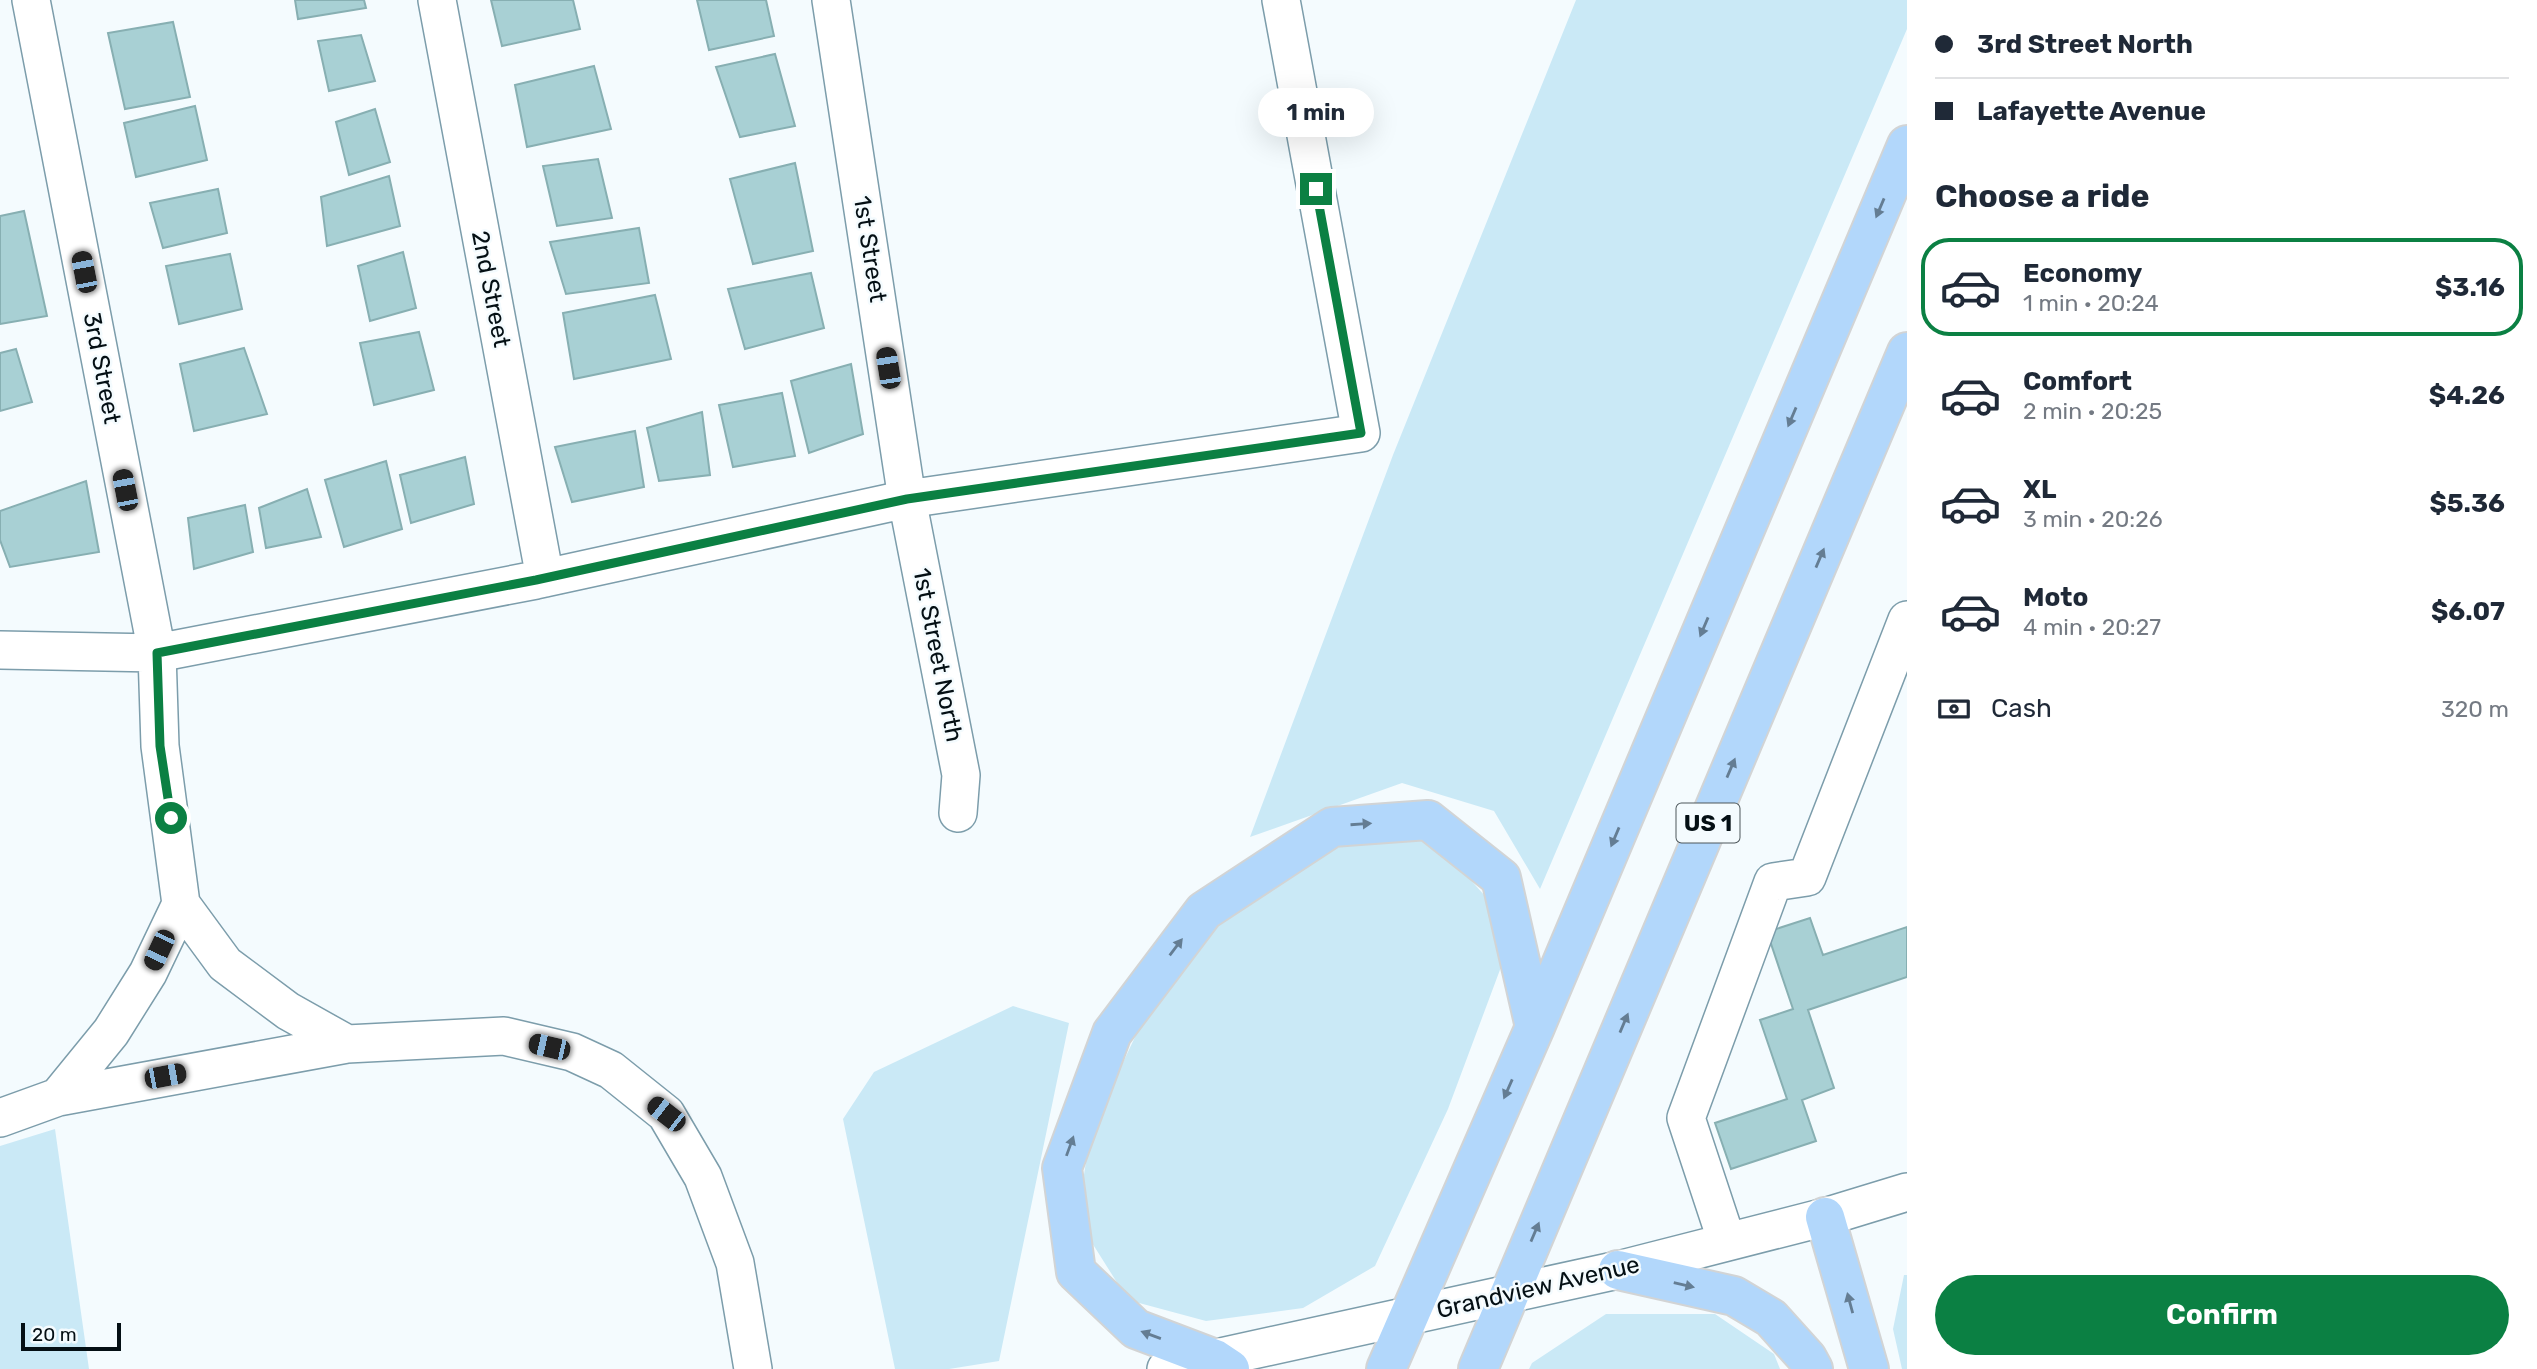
<!DOCTYPE html>
<html lang="en">
<head>
<meta charset="utf-8">
<style>
  body { margin:0; font-family:Rubik,sans-serif; background:#f2f2f3; color:#1f2937; height:100vh; display:flex; flex-direction:column; font-size:26px; white-space:nowrap }
  * { box-sizing:border-box; margin:0 }
  p { font-size:23px; color:#747a83 }
  .icon { flex:none; width:38px; height:38px; fill:none; stroke:currentColor; stroke-width:2; stroke-linecap:round; stroke-linejoin:round }
  .map { position:relative; flex:1; overflow:hidden }
  .side { display:flex; flex-direction:column; background:#fff; width:630px }
  .side>* { flex:none }
  .guide { display:grid; align-content:center; height:154px; padding:0 28px; background:#fff }
  .scale { position:absolute; left:21px; bottom:18px; width:100px; box-sizing:border-box; padding-left:7px; border:4px solid #040f14; border-top:0; font-size:19px; line-height:24px; white-space:nowrap; color:#040f14; -webkit-text-stroke:5px #f4fbfe; paint-order:stroke }
  .end { position:absolute; width:32px; height:32px; margin:-16px; border:9px solid #0b8043; background:#fff; box-shadow:0 0 0 4px #fff }
  .from { border-radius:50% }
  .bubble { position:absolute; height:49px; border-radius:24px; background:#fff; box-shadow:0 7px 28px #0002; font-size:23px; font-weight:700; line-height:49px; text-align:center }
  .car { position:absolute; width:21px; height:42px; margin:-21px -10px; border-radius:9px; box-shadow:0 0 5px 2px #0007; background:linear-gradient(#222 24%,#8ab4d8 0 40%,#222 0 76%,#8ab4d8 0 86%,#222 0) }
  .guide b { display:flex; align-items:center; gap:24px; height:66px; font-size:26px }
  .guide b+b { border-top:2px solid #e0e1e3 }
  .guide i { width:18px; height:18px; background:#1f2937 }
  ul { padding:0; list-style:none }
  li { display:flex; align-items:center; gap:21px; height:98px; margin:0 14px 10px; padding:0 14px; border:4px solid transparent; border-radius:28px }
  li div { flex:1 }
  li b { display:block; font-size:26px }
  li em { font-style:normal; font-weight:700 }
  li.selected { border-color:#0b8043 }
  li>.icon { width:63px; height:63px; stroke-width:1.5 }
  h2 { padding:0 28px; font-size:32px; line-height:84px }
  .pay { display:flex; align-items:center; gap:18px; height:77px; padding:0 28px; font-size:26px }
  .pay p { margin-inline-start:auto }
  .action { display:flex; gap:14px; margin-top:auto; padding:14px 28px }
  .action a { flex:1; height:80px; border-radius:42px; background:#0b8043; color:#fff; font-size:28px; font-weight:700; line-height:80px; text-align:center }
  main { display:flex; flex:1; min-height:0 }
  .map>svg:first-child { display:block }
  .green { fill:#cae9f6 }
  .building { fill:#a8d0d4; stroke:#87afb2; stroke-width:2 }
  .lines { fill:none; stroke-linecap:round; stroke-linejoin:round }
  .minor-casing { stroke:#7c9dab; stroke-width:40 }
  .highway-casing { stroke:#d2d4d5; stroke-width:42 }
  .minor { stroke:#fff; stroke-width:37 }
  .highway { stroke:#b2d7fb; stroke-width:38 }
  .oneway { fill:#647d93 }
  .route { stroke:#0b8043; stroke-width:9 }
  .labels { text-anchor:middle; dominant-baseline:central; stroke-width:5; stroke-linejoin:round; paint-order:stroke }
  .shield { fill:#f4fbfe; stroke:#4c565a; stroke-width:2 }
  .shield-label { font-size:23px; font-weight:bold; fill:#040f14 }
  .street-label { font-size:24px; fill:#040f14; stroke:#f4fbfe }
</style>
</head>
<body>
<main>
<div class="map">
<svg width="1907" height="1369" viewBox="0 0 1907 1369">
  <rect width="100%" height="100%" fill="#f4fbfe"/>
  <path class="green" d="M 1576,0 L 1907,0 L 1907,29 L 1540,889 L 1494,811 L 1402,783 L 1250,837 L 1393,455 Z
    M 1426,830 L 1485,896 L 1504,959 L 1448,1109 L 1375,1266 L 1303,1308 L 1206,1321 L 1128,1300 L 1077,1219 L 1091,1130 L 1153,999 L 1201,935 L 1295,870 L 1352,840 Z
    M 1013,1006 L 1069,1023 L 999,1361 L 949,1369 L 895,1369 L 843,1119 L 874,1072 Z
    M 55,1129 L 89,1369 L 0,1369 L 0,1146 Z
    M 1904,1275 L 1907,1275 L 1907,1369 L 1902,1369 L 1893,1329 Z
    M 1606,1314 L 1715,1314 L 1774,1354 L 1780,1369 L 1529,1369 L 1532,1363 Z"/>
  <path class="building" d="M 295,0 L 364,0 L 366,8 L 298,19 Z
    M 491,0 L 573,0 L 580,29 L 502,46 Z
    M 697,0 L 766,0 L 774,36 L 709,50 Z
    M 173,22 L 190,97 L 125,109 L 108,33 Z
    M 361,35 L 375,81 L 329,91 L 318,41 Z
    M 775,54 L 795,126 L 740,137 L 716,67 Z
    M 594,66 L 611,129 L 527,147 L 515,85 Z
    M 195,106 L 207,160 L 136,177 L 124,123 Z
    M 375,109 L 390,162 L 349,175 L 336,122 Z
    M 598,159 L 612,218 L 557,226 L 543,166 Z
    M 795,163 L 813,251 L 753,264 L 730,179 Z
    M 389,176 L 400,226 L 327,246 L 321,197 Z
    M 218,189 L 227,233 L 163,248 L 150,203 Z
    M 24,211 L 47,316 L 0,324 L 0,216 Z
    M 639,228 L 649,283 L 566,294 L 550,242 Z
    M 403,252 L 416,308 L 370,321 L 358,266 Z
    M 230,254 L 242,309 L 179,324 L 166,266 Z
    M 811,273 L 824,328 L 745,349 L 728,289 Z
    M 655,295 L 671,359 L 574,379 L 563,313 Z
    M 419,332 L 434,390 L 374,405 L 360,343 Z
    M 244,348 L 267,414 L 194,431 L 180,364 Z
    M 16,349 L 32,402 L 0,411 L 0,353 Z
    M 851,364 L 863,434 L 809,453 L 791,381 Z
    M 782,393 L 795,456 L 733,467 L 719,405 Z
    M 702,412 L 710,475 L 659,481 L 647,428 Z
    M 635,431 L 644,487 L 572,502 L 555,447 Z
    M 465,457 L 474,504 L 411,523 L 400,475 Z
    M 386,461 L 402,529 L 344,547 L 325,480 Z
    M 86,481 L 99,552 L 10,567 L 0,540 L 0,511 Z
    M 307,489 L 321,537 L 266,548 L 259,508 Z
    M 245,505 L 253,552 L 194,569 L 188,518 Z
    M 1810,918 L 1823,955 L 1907,927 L 1907,977 L 1808,1010 L 1834,1088 L 1802,1100 L 1816,1141 L 1731,1169 L 1715,1123 L 1787,1099 L 1760,1020 L 1793,1009 L 1767,932 Z"/>
  <g class="lines">
    <defs>
      <path id="minor" d="M 31,0 L 157,653 L 160,746 L 181,904 L 225,964 L 288,1011 L 347,1044
        M 437,0 L 545,578
        M 831,0 L 907,499 L 961,775 L 958,813
        M 0,650 L 157,653 L 536,580 L 907,499 L 1361,433 L 1281,0
        M 58,1097 L 111,1032 L 148,973 L 181,904
        M 0,1118 L 58,1097 L 347,1044 L 504,1036 L 572,1052 L 611,1070 L 666,1114 L 703,1177 L 735,1263 L 753,1369
        M 1727,1242 L 1686,1118 L 1773,882 L 1807,877 L 1907,620
        M 1166,1369 L 1618,1270 L 1825,1217 L 1907,1192"/>
      <path id="highway" d="M 1825,1217 L 1869,1369
        M 1618,1270 L 1734,1296 L 1771,1318 L 1807,1358 L 1813,1369
        M 1230,1369 L 1215,1359 L 1136,1329 L 1076,1272 L 1062,1168 L 1112,1033 L 1204,911 L 1332,827 L 1428,820 L 1501,878 L 1535,1027
        M 1386,1369 L 1535,1027 L 1907,145
        M 1478,1369 L 1907,352"/>
    </defs>
    <use href="#minor" class="minor-casing"/>
    <use href="#highway" class="highway-casing"/>
    <use href="#minor" class="minor"/>
    <use href="#highway" class="highway"/>
  </g>
  <defs><path id="oneway-solid" d="M-6-.8H1V-3.2L6.5 0L1 3.2V.8H-6Z" transform="scale(1.75)"/></defs>
  <g class="oneway">
    <use href="#oneway-solid" transform="translate(1880 208) rotate(113)"/>
    <use href="#oneway-solid" transform="translate(1792 417) rotate(113)"/>
    <use href="#oneway-solid" transform="translate(1820 558) rotate(-67)"/>
    <use href="#oneway-solid" transform="translate(1704 627) rotate(113)"/>
    <use href="#oneway-solid" transform="translate(1731 768) rotate(-67)"/>
    <use href="#oneway-solid" transform="translate(1361 824) rotate(-4)"/>
    <use href="#oneway-solid" transform="translate(1615 837) rotate(113)"/>
    <use href="#oneway-solid" transform="translate(1176 947) rotate(-53)"/>
    <use href="#oneway-solid" transform="translate(1624 1023) rotate(-67)"/>
    <use href="#oneway-solid" transform="translate(1508 1089) rotate(114)"/>
    <use href="#oneway-solid" transform="translate(1070 1146) rotate(-70)"/>
    <use href="#oneway-solid" transform="translate(1535 1232) rotate(-67)"/>
    <use href="#oneway-solid" transform="translate(1684 1285) rotate(13)"/>
    <use href="#oneway-solid" transform="translate(1850 1303) rotate(-105)"/>
    <use href="#oneway-solid" transform="translate(1151 1335) rotate(-160)"/>
  </g>
  <g class="lines">
    <path class="route" d="M 171,818 L 160,746 L 157,653 L 536,580 L 907,499 L 1361,433 L 1316,189"/>
  </g>
  <g class="labels">
    <rect class="shield" x="1676.5" y="803.5" width="63" height="39" rx="5"/>
    <g class="shield-label">
      <text x="1708" y="823">US 1</text>
    </g>
    <g class="street-label">
      <text transform="translate(870 249) rotate(81)">1st Street</text>
      <text transform="translate(491 289) rotate(79)">2nd Street</text>
      <text transform="translate(102 368) rotate(79)">3rd Street</text>
      <text transform="translate(938 655) rotate(79)">1st Street North</text>
      <text transform="translate(1538 1287) rotate(-13)">Grandview Avenue</text>
    </g>
  </g>
</svg>
<div class="scale">20 m</div>
<i class="end from" style="left:171px;top:818px"></i>
<i class="end" style="left:1316px;top:189px"></i>
<div class="bubble" style="left:1258px;top:88px;width:116px">1 min</div>
<i class="car" style="left:84px;top:272px;rotate:349deg"></i>
<i class="car" style="left:888px;top:368px;rotate:351deg"></i>
<i class="car" style="left:125px;top:490px;rotate:349deg"></i>
<i class="car" style="left:159px;top:950px;rotate:205deg"></i>
<i class="car" style="left:549px;top:1047px;rotate:283deg"></i>
<i class="car" style="left:165px;top:1076px;rotate:79deg"></i>
<i class="car" style="left:666px;top:1114px;rotate:308deg"></i>
</div>
<section class="side">
<div class="guide">
<b><i class="from"></i>3rd Street North</b>
<b><i></i>Lafayette Avenue</b>
</div>
<h2>Choose a ride</h2>
<ul>
<li class="selected"><svg class="icon" aria-label="car" viewBox="0 0 24 24"><path d="M5 17H2v-5l4-1 3-4h7l3 4 3 1v5h-3M9 17h6M6 11h13"/><circle cx="7" cy="17" r="2"/><circle cx="17" cy="17" r="2"/></svg><div><b>Economy</b><p>1 min · 20:24</p></div><em>$3.16</em></li>
<li><svg class="icon" aria-label="car" viewBox="0 0 24 24"><path d="M5 17H2v-5l4-1 3-4h7l3 4 3 1v5h-3M9 17h6M6 11h13"/><circle cx="7" cy="17" r="2"/><circle cx="17" cy="17" r="2"/></svg><div><b>Comfort</b><p>2 min · 20:25</p></div><em>$4.26</em></li>
<li><svg class="icon" aria-label="car" viewBox="0 0 24 24"><path d="M5 17H2v-5l4-1 3-4h7l3 4 3 1v5h-3M9 17h6M6 11h13"/><circle cx="7" cy="17" r="2"/><circle cx="17" cy="17" r="2"/></svg><div><b>XL</b><p>3 min · 20:26</p></div><em>$5.36</em></li>
<li><svg class="icon" aria-label="car" viewBox="0 0 24 24"><path d="M5 17H2v-5l4-1 3-4h7l3 4 3 1v5h-3M9 17h6M6 11h13"/><circle cx="7" cy="17" r="2"/><circle cx="17" cy="17" r="2"/></svg><div><b>Moto</b><p>4 min · 20:27</p></div><em>$6.07</em></li>
</ul>
<div class="pay"><svg class="icon" aria-label="cash" viewBox="0 0 24 24"><path d="M3 7h18v10H3z"/><circle cx="12" cy="12" r="2"/></svg>Cash<p>320 m</p></div>
<div class="action"><a>Confirm</a></div>
</section>
</main>
</body>
</html>
